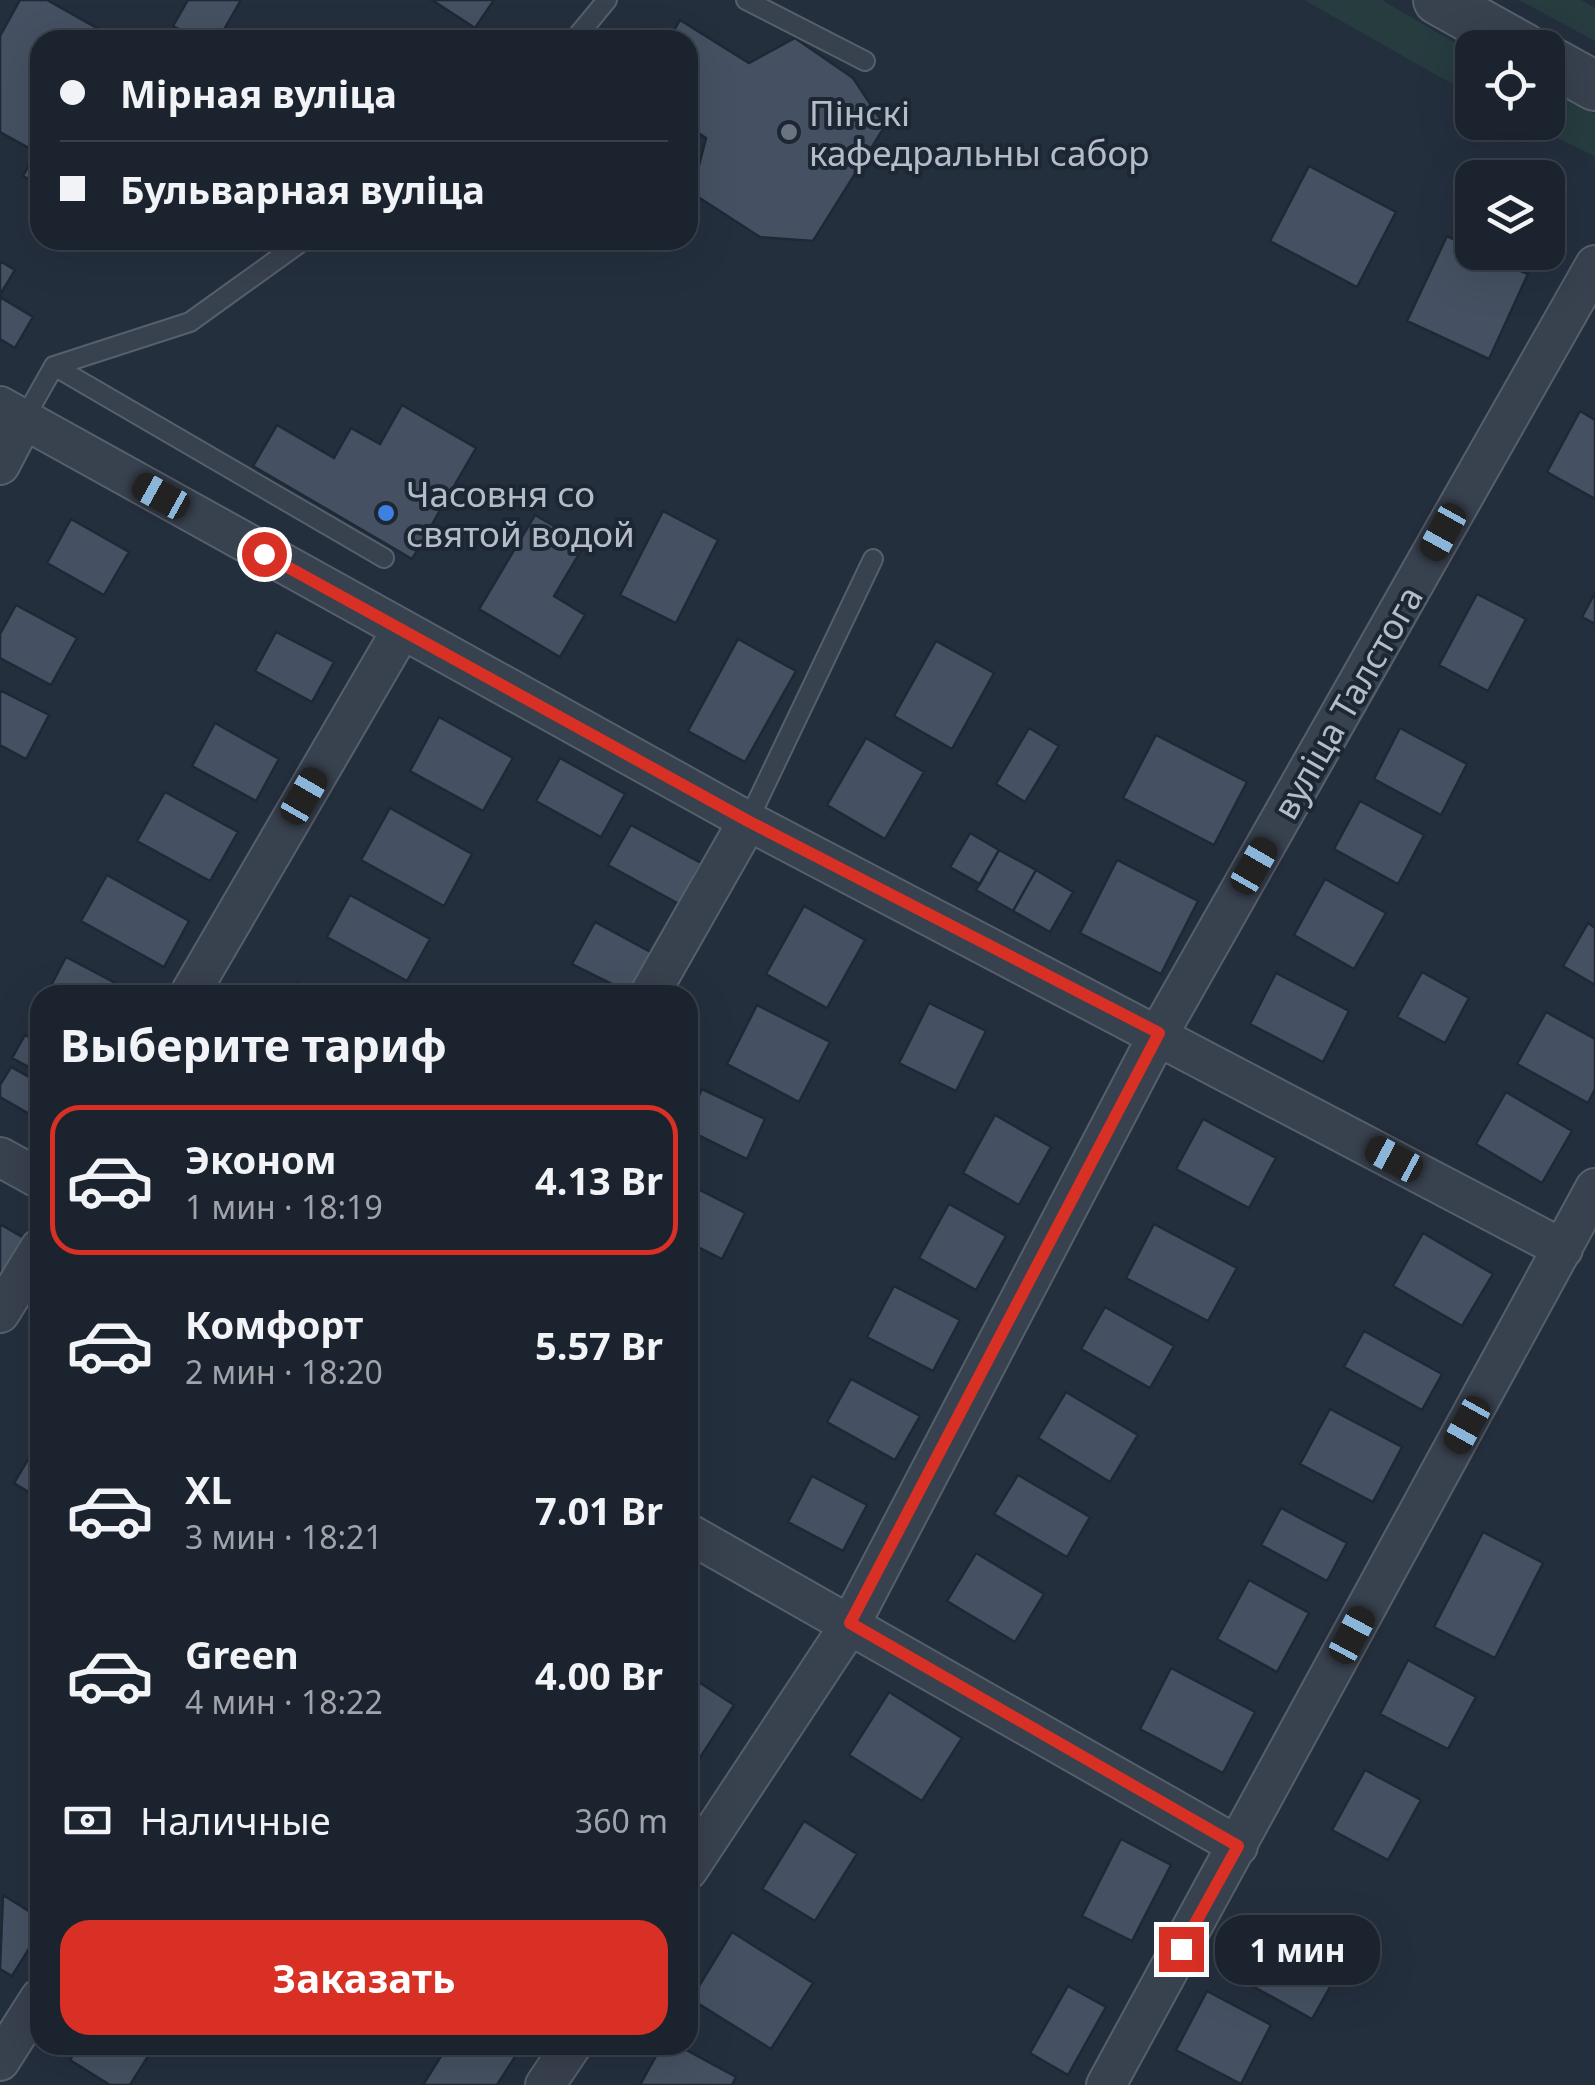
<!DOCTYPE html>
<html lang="ru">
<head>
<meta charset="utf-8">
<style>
  body { margin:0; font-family:"Noto Sans",sans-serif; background:#282f3a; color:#f1f3f6; height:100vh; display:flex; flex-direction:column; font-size:38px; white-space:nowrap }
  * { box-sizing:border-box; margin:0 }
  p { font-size:32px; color:#a0a4aa }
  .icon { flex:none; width:55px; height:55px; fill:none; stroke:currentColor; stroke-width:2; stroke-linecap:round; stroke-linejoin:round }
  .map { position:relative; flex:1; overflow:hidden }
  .drawer { position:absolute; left:30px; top:985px; width:668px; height:1070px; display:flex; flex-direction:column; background:#1b232e; border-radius:30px; box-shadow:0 10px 40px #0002,0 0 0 2px #39404a }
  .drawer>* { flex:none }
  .guide { position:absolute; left:30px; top:30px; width:668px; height:220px; border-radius:30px; box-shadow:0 10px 40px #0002,0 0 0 2px #39404a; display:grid; align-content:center; height:220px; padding:0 30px; background:#1b232e }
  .tools { position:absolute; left:1455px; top:30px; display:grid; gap:20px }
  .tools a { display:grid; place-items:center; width:110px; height:110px; border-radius:20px; background:#1b232e; box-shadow:0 10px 40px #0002,0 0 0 2px #39404a; font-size:50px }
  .end { position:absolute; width:45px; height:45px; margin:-22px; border:12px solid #d93025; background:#fff; box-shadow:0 0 0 5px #fff }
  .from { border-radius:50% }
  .bubble { position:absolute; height:70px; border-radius:30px; background:#1b232e; box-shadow:0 10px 40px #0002,0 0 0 2px #39404a; font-size:32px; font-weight:700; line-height:70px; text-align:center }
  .car { position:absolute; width:30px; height:60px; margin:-30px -15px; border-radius:12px; box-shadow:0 0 8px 2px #0007; background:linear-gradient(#222 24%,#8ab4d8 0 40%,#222 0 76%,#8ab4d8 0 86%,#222 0) }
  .guide b { display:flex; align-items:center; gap:35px; height:95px; font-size:38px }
  .guide b+b { border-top:2px solid #39404a }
  .guide i { width:25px; height:25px; background:#f1f3f6 }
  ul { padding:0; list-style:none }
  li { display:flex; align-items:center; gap:30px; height:150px; margin:0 20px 15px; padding:0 10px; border:5px solid transparent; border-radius:30px }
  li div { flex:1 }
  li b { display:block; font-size:38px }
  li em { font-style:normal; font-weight:700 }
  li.current { border-color:#d93025 }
  li>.icon { width:90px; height:90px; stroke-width:1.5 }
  h2 { padding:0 30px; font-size:45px; line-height:120px }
  .pay { display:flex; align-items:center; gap:25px; height:110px; padding:0 30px; font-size:38px }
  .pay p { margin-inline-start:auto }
  .primary-button { display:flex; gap:20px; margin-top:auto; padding:20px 30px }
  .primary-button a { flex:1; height:115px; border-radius:30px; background:#d93025; color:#fff; font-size:40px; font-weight:700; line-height:115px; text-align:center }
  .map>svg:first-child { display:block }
  .green { fill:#263c3f }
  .building { fill:#455162; stroke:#1f2835; stroke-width:2.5 }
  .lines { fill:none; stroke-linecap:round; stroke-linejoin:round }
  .service-casing { stroke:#565f6c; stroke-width:22 }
  .minor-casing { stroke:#565f6c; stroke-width:42 }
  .tertiary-casing { stroke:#565f6c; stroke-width:52 }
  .service { stroke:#38414e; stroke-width:18 }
  .minor { stroke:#38414e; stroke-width:38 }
  .tertiary { stroke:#38414e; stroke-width:48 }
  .route { stroke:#d93025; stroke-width:12 }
  .worship-dot { fill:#6b7280; stroke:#1d2633; stroke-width:4 }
  .shop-dot { fill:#3f7fe0; stroke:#1d2633; stroke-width:4 }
  .labels { text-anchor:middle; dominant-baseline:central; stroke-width:8; stroke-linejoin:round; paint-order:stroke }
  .poi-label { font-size:35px; fill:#b4bcc9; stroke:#1d2633; text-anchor:start }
  .street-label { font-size:35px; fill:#b4bcc9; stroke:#1d2633 }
</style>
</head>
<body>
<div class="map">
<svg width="1595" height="2085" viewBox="0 0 1595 2085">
  <rect width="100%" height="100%" fill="#242f3e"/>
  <path class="green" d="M 1304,0 L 1382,0 L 1472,53 L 1472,95 Z
    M 1519,0 L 1581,0 L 1595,8 L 1595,41 Z
    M 1548,90 L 1595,114 L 1595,156 L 1525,123 L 1548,122 Z"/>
  <path class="building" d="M 20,0 L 47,0 L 118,40 L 40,40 L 40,185 L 23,176 L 36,152 L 0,132 L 0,36 Z
    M 188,0 L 241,0 L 218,40 L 200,40 L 173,26 Z
    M 432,0 L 494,0 L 475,28 Z
    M 680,20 L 749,63 L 795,38 L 853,78 L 885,126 L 813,241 L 760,237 L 692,193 L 706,138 L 688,126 L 688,40 L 668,40 Z
    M 1309,166 L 1396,212 L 1357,287 L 1270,241 Z
    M 1447,236 L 1472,248 L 1472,252 L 1528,274 L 1489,359 L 1407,321 Z
    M 0,261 L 15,270 L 0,295 Z
    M 0,297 L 33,317 L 15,348 L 0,339 Z
    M 402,405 L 476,448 L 412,559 L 253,466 L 277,425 L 334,458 L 351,428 L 380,444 Z
    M 1580,411 L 1595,420 L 1595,499 L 1547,472 Z
    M 663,511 L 718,540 L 676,623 L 620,595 Z
    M 535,515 L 585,544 L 554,596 L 585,615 L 560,657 L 479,609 Z
    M 71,519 L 129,552 L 104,595 L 47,563 Z
    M 1595,593 L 1595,624 L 1582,617 Z
    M 1477,594 L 1526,619 L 1488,691 L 1439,665 Z
    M 16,605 L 77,638 L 51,685 L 0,658 L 0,634 Z
    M 276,632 L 334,662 L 312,702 L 255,671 Z
    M 738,639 L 796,671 L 745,762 L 688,731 Z
    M 936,641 L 994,673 L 952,749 L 894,716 Z
    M 0,690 L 49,715 L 26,759 L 0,745 Z
    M 439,717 L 513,758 L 483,811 L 410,771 Z
    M 215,723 L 279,759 L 256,801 L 192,766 Z
    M 1029,728 L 1059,746 L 1025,802 L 996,784 Z
    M 1400,728 L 1467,764 L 1441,815 L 1374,779 Z
    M 1156,735 L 1247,782 L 1214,845 L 1123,798 Z
    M 866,738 L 924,772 L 885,839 L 827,805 Z
    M 560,758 L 625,794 L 601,837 L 536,801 Z
    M 165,792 L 238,832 L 210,881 L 137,841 Z
    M 1360,801 L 1424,835 L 1398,884 L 1334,849 Z
    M 390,808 L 472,854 L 444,906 L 361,860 Z
    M 631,825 L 701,863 L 679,904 L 608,865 Z
    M 970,833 L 999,850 L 980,884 L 950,867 Z
    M 999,850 L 1036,870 L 1013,911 L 976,890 Z
    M 1117,860 L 1198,901 L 1161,974 L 1080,933 Z
    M 1036,870 L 1073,892 L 1050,932 L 1013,911 Z
    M 107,875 L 189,921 L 164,967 L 81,921 Z
    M 1325,879 L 1386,913 L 1354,969 L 1294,935 Z
    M 350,895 L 430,939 L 407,981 L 327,937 Z
    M 804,906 L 865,940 L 827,1008 L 766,974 Z
    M 595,922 L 656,955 L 634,995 L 572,964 Z
    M 1588,923 L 1595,928 L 1595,985 L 1563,966 Z
    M 66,957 L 138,995 L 47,993 Z
    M 1422,972 L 1469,998 L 1445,1043 L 1397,1017 Z
    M 1276,973 L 1349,1011 L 1323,1062 L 1250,1024 Z
    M 297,983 L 320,995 L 290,995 Z
    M 929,1003 L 986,1031 L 956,1091 L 899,1063 Z
    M 757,1005 L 830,1042 L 799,1102 L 727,1064 Z
    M 1546,1012 L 1595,1039 L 1595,1089 L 1588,1103 L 1517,1064 Z
    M 25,1035 L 40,1043 L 40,1073 L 12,1058 Z
    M 11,1067 L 40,1083 L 40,1120 L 0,1097 L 0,1085 Z
    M 702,1089 L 765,1119 L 747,1159 L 688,1130 L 688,1119 Z
    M 1506,1092 L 1572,1131 L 1542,1183 L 1476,1144 Z
    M 995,1115 L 1051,1147 L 1019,1205 L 963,1173 Z
    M 1203,1119 L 1276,1158 L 1249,1208 L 1176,1169 Z
    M 688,1184 L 745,1213 L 722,1259 L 688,1242 Z
    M 949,1204 L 1006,1236 L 976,1290 L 919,1258 Z
    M 0,1224 L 24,1238 L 0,1278 Z
    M 1154,1224 L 1237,1268 L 1208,1321 L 1126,1278 Z
    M 1423,1233 L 1493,1274 L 1462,1326 L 1393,1286 Z
    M 894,1286 L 960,1320 L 933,1371 L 867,1337 Z
    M 1105,1307 L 1174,1346 L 1150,1388 L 1081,1349 Z
    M 1364,1331 L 1442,1374 L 1422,1410 L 1344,1367 Z
    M 851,1379 L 920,1416 L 895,1460 L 827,1422 Z
    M 1066,1392 L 1138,1435 L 1110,1482 L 1038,1438 Z
    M 1330,1409 L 1402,1447 L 1373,1502 L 1300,1464 Z
    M 40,1439 L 40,1499 L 14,1483 Z
    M 1018,1475 L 1090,1517 L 1067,1557 L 994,1514 Z
    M 812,1476 L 867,1505 L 843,1551 L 788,1522 Z
    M 1281,1508 L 1347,1543 L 1327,1581 L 1261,1545 Z
    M 1483,1532 L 1543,1563 L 1495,1658 L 1434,1627 Z
    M 976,1553 L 1044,1594 L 1015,1642 L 947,1601 Z
    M 1249,1580 L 1309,1613 L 1277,1672 L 1217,1639 Z
    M 1408,1660 L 1476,1697 L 1448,1749 L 1380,1714 Z
    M 1171,1668 L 1255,1712 L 1223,1773 L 1140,1729 Z
    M 688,1675 L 734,1705 L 696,1764 L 688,1758 Z
    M 889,1692 L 962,1738 L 922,1801 L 849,1755 Z
    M 1365,1770 L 1421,1800 L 1388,1860 L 1332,1830 Z
    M 804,1821 L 857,1854 L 815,1921 L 762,1889 Z
    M 1121,1839 L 1171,1865 L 1132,1941 L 1082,1916 Z
    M 3,1895 L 40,1918 L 40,1931 L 12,1976 L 0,1969 Z
    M 1283,1918 L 1348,1955 L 1312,2019 L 1247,1983 Z
    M 732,1932 L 813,1983 L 771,2049 L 691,1999 Z
    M 1068,1986 L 1106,2007 L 1068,2075 L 1030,2053 Z
    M 1207,1991 L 1271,2025 L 1241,2084 L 1176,2050 Z
    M 79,2045 L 143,2045 L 152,2050 L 130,2085 L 110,2085 L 70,2060 Z
    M 448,2045 L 514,2045 L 520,2049 L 497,2085 L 423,2085 Z
    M 662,2045 L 677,2045 L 736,2077 L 732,2085 L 640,2085 Z"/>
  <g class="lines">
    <defs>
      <path id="service" d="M 746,0 L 865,61
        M 574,40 L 607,0
        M 54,366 L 384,558
        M 24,419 L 54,366 L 190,322 L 304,240
        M 748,821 L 873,559"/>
      <path id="minor" d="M 0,406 L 748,821 L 1563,1249
        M 0,465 L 24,419
        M 189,995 L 401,631
        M 649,995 L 748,821
        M 0,1157 L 40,1179
        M 0,1313 L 40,1248
        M 688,1533 L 1238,1846
        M 688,1870 L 851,1623 L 1159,1033 L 1595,265
        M 0,2061 L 40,1998
        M 545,2085 L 572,2045
        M 1106,2085 L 1595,1188"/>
      <path id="tertiary" d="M 1438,0 L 1524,48
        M 1548,60 L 1595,86"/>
    </defs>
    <use href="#service" class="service-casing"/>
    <use href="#minor" class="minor-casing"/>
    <use href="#tertiary" class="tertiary-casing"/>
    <use href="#service" class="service"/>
    <use href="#minor" class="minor"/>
    <use href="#tertiary" class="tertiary"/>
  </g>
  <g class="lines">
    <path class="route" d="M 264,554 L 748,821 L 1159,1033 L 850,1623 L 1238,1846 L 1181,1949"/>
  </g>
  <circle class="worship-dot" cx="789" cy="132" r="10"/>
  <circle class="shop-dot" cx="386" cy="513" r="10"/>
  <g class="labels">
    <g class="poi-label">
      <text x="809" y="112">Пінскі<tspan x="809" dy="40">кафедральны сабор</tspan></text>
      <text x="406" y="493">Часовня со<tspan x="406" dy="40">святой водой</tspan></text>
    </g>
    <g class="street-label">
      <text transform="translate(1347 702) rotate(-60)">вуліца Талстога</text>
    </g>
  </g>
</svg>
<div class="tools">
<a><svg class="icon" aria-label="locate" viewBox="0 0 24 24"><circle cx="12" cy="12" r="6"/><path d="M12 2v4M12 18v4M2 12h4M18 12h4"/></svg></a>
<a><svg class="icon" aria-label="layers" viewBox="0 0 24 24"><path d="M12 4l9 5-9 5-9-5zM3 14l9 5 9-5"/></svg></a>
</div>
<i class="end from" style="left:264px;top:554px"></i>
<i class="end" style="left:1181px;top:1949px"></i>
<div class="bubble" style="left:1215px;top:1915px;width:165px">1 мин</div>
<i class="car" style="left:161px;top:496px;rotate:299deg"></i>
<i class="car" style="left:1443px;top:532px;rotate:209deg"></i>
<i class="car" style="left:304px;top:796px;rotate:30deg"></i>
<i class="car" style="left:1254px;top:866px;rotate:30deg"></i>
<i class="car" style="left:1394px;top:1159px;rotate:298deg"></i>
<i class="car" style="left:1467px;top:1425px;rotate:209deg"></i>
<i class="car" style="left:1352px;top:1635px;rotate:28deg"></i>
<div class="guide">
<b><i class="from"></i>Мірная вуліца</b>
<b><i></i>Бульварная вуліца</b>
</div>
<section class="drawer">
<h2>Выберите тариф</h2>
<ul>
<li class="current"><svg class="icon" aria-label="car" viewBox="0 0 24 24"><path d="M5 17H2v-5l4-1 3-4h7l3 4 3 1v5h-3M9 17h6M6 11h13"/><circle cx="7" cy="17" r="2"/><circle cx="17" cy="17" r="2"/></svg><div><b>Эконом</b><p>1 мин · 18:19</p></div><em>4.13 Br</em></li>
<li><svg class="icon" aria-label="car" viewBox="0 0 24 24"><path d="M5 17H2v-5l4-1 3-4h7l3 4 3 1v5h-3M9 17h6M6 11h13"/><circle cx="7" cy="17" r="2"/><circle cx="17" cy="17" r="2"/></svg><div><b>Комфорт</b><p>2 мин · 18:20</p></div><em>5.57 Br</em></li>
<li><svg class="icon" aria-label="car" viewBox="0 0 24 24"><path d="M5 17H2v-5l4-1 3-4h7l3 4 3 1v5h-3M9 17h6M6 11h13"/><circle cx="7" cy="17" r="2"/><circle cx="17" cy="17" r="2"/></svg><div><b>XL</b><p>3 мин · 18:21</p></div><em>7.01 Br</em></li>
<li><svg class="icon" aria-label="car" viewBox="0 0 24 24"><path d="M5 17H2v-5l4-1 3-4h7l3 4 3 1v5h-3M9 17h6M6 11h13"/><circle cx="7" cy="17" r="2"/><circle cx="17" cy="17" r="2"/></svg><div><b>Green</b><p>4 мин · 18:22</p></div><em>4.00 Br</em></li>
</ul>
<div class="pay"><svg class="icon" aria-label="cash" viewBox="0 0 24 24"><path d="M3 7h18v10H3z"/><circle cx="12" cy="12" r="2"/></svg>Наличные<p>360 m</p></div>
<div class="primary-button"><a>Заказать</a></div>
</section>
</div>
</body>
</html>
